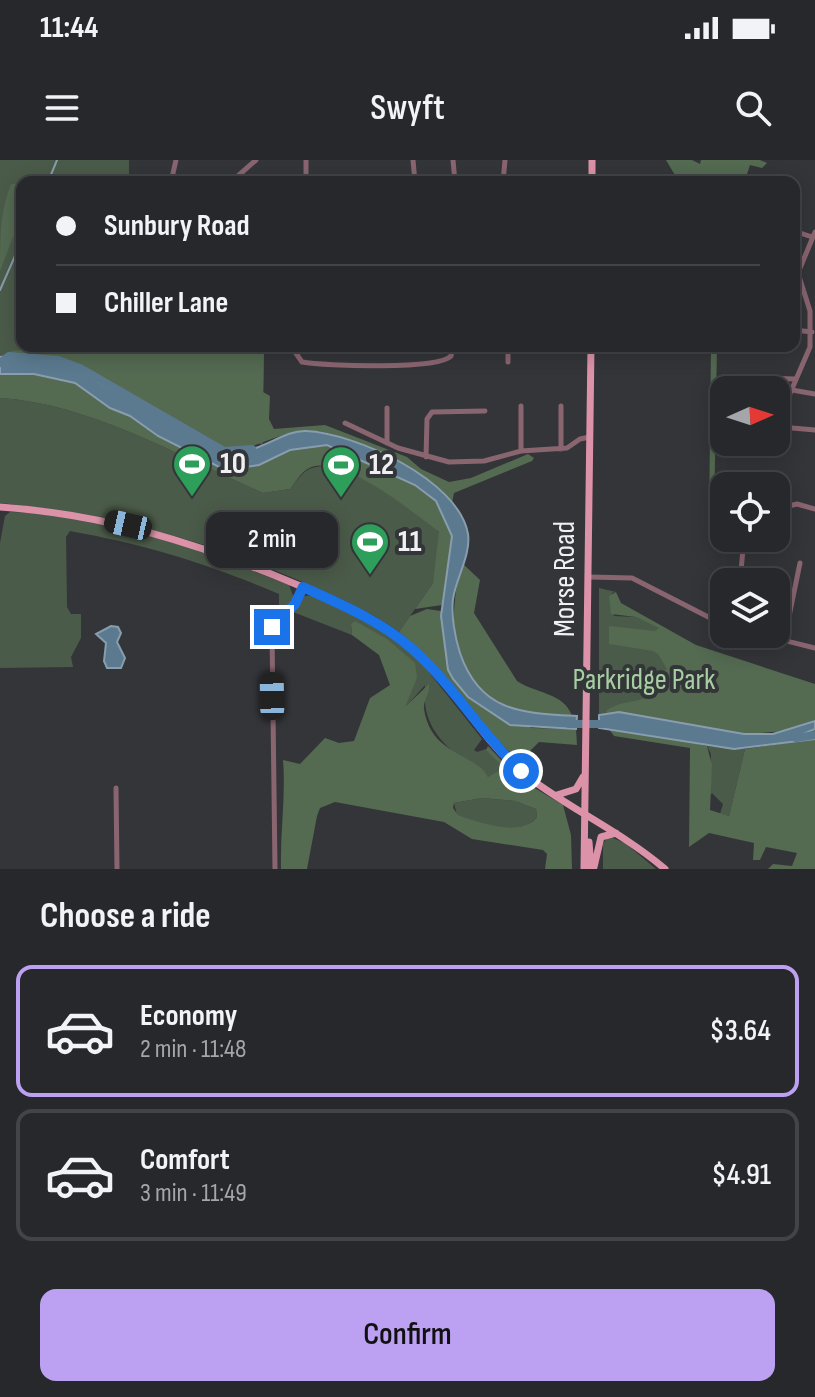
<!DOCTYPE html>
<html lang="en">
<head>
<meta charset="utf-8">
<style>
  body { margin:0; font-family:"Sofia Sans Condensed",sans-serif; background:#2f3033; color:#f1f3f6; height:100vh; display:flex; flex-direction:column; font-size:30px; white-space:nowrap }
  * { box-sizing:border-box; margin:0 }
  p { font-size:26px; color:#a4a6a9 }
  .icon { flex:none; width:44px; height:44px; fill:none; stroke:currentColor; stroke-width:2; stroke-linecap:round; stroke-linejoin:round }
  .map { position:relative; height:709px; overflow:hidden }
  .sheet { display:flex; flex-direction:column; background:#27282b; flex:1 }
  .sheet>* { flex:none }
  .hud { position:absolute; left:16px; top:16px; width:784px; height:176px; border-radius:16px; box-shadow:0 4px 20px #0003,0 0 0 2px #434447; display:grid; align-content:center; height:176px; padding:0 40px; background:#27282b }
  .needle { width:52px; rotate:87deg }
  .tools { position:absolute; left:710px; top:216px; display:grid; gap:16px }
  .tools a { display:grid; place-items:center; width:80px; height:80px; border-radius:16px; background:#27282b; box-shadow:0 4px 20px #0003,0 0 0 2px #434447; font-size:40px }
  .end { position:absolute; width:36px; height:36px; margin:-18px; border:10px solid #1a73e8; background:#fff; box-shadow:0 0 0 4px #fff }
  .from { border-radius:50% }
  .bubble { position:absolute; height:56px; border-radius:16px; background:#27282b; box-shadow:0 4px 20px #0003,0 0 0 2px #434447; font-size:26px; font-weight:600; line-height:56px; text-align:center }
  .car { position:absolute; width:24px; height:48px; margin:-24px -12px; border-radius:10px; box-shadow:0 0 6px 2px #0007; background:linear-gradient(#222 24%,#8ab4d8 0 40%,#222 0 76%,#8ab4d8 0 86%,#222 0) }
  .hud b { display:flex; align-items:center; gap:28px; height:76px; font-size:30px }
  .hud b+b { border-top:2px solid #434447 }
  .hud i { width:20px; height:20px; background:#f1f3f6 }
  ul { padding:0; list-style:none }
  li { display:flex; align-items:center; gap:24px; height:132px; margin:0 16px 12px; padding:0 24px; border:4px solid #434447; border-radius:16px }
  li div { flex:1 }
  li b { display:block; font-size:30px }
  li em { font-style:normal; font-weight:600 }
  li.selected { border-color:#bca0f2 }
  li>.icon { width:72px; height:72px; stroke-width:1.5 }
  h2 { padding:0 40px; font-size:36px; line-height:96px }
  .cta { display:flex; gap:16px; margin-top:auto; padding:16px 40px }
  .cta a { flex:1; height:92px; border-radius:16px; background:#bca0f2; color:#111; font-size:32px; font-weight:600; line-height:92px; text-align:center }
  .status { display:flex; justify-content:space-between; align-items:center; height:56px; padding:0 40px; background:#27282b; direction:ltr }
  .status svg { height:22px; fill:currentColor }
  header { display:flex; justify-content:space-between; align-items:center; height:104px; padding:0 40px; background:#27282b; font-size:36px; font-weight:600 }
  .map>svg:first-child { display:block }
  .green { fill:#4b5b49 }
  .forest { fill:#546a51; fill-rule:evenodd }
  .water { fill:#5b7a8f; stroke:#889dad; stroke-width:2 }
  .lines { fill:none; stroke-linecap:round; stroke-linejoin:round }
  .stream { stroke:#889dad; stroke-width:2 }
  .river { stroke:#5b7a8f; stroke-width:8 }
  .minor { stroke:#896570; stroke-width:5 }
  .major { stroke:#dc93aa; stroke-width:7 }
  .route { stroke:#1a73e8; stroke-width:10 }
  .labels { text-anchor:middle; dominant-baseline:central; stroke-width:8; stroke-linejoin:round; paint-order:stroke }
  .poi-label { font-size:30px; font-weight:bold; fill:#f0f0f3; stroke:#343539; text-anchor:start }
  .street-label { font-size:30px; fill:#f0f0f3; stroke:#343539 }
  .park-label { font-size:30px; fill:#a6cfa1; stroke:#343539 }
</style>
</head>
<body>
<div class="status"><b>11:44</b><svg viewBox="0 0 49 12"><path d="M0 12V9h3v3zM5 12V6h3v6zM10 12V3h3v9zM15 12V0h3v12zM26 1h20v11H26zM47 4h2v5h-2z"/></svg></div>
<header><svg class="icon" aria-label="menu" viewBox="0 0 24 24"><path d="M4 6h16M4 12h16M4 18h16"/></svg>Swyft<svg class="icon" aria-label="search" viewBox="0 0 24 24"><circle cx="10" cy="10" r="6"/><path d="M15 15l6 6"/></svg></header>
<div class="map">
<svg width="815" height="709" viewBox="0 0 815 709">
  <rect width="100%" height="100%" fill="#343539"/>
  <path class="green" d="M 0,0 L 129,0 L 129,22 L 22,22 L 22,186 L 264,186 L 263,285 L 10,196 L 0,197 Z
    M 0,238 C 92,244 180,297 263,333 L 290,329 C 296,322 303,310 312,308 C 349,296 417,353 443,376 L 433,423 L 399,472 C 370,451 339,438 307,424 C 207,380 108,354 0,343 Z
    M 10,352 C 110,354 198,388 289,425 L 294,438 L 285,449 L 279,450 L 279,434 C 206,403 147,385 70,371 L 66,377 L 67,447 L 71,454 L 81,454 L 81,478 L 71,497 L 73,507 L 0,508 L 0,383 L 5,356 Z
    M 599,428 L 616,432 L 612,433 L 614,456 L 636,457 L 658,466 L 715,533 L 815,527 L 815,575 L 614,562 L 599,555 Z
    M 313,435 L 374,464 L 412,491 L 482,579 L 474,590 L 477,592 L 486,589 L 527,629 L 504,613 L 488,617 C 453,593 420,573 425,525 L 404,549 L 414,505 L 351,464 L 352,475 L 293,452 L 304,436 Z
    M 707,586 L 745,589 L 729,656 L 720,654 L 723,644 L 712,633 L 710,636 L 711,594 Z
    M 482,638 L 515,641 L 536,649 L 537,657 C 520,679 478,662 457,655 L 454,643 Z
    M 608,676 L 625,683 L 656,709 L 603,709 L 603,684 Z"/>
  <path class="forest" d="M 666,0 L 692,0 L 700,4 L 701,0 L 760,0 L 767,3 L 762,8 L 750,5 L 747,14 L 740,15 L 740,22 L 679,22 Z
    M 11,24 L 22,24 L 22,69 L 13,77 L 0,111 C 0,79 0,51 11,24 Z
    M 68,186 L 264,186 L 263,232 L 270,236 L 269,259 L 274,269 L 325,265 L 407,297 L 421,309 L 449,322 L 471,318 L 528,294 L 534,298 L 532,301 L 454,333 L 452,343 C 423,313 346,267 303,271 C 276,273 256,290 224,291 L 98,222 L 80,208 L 9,196 L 11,191 Z
    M 711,186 L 717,186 L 714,358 L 709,359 Z
    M 0,214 L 34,214 L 75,223 L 109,248 L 130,256 L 158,276 L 225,309 L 259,305 L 290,290 L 327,285 L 415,325 L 436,341 L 452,376 L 442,445 L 415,449 L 433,423 L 439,372 C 415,354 336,288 306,310 C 300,314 295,323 290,329 L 263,333 C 180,297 92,244 0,238 Z
    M 462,403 L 480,420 L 474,453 L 517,521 C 534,533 565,533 572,556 C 551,555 529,556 509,548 C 448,523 447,458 462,403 Z
    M 616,432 L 621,443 L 696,485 L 815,524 L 815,561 C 767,580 718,574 669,563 C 648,558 630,551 608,554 L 606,551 C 623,538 644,545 659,529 L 656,526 C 642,533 634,533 622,523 L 624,516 L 651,520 L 667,509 L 658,494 L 653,491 L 609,484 L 609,466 L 655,471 L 659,468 L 636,457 L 611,454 L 609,436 Z
    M 427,449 L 441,451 L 448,510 L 531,568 L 576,569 L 577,585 L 539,582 L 520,601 C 474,563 446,508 399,472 L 410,456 Z
    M 355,461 L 387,479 L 415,503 L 417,518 L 405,547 L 429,524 C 430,534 423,540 424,549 C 431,596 476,593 488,617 L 499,611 L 526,629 L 486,590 L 488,586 L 518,618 L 563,645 L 571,675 L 572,709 L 545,709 L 547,694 L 543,690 L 472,679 L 444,662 L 335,642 L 320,648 L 317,656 L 307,709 L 281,709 C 280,672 286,637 283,600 L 300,604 L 325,578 L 339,583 L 354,581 L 370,538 L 390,525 L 379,495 L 352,475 L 351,464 ZM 482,638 L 515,641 L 536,649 L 537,657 C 521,678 478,662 458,655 L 453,648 L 454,643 Z
    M 608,568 L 661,575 L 707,586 L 712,605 L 710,650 L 729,656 L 745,589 L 815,579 L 815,709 L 768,709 L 773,704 L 792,706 L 797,693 L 766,687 L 760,700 L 753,700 L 754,683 L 709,673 L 689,687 L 690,588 L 614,576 Z"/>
  <path class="water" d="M 9,196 C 44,199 70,201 98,222 L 224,291 C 232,291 241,292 249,290 C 268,286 287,270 306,271 C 355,273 459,320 468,374 C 471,395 456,418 453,439 C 451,455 455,478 460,493 C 480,552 521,553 577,556 L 576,569 L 510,565 L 468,537 L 453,519 L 448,510 L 441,456 L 452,376 L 436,341 L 415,325 L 327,285 L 290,290 L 259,305 L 225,310 L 158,276 L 130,256 L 110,248 L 75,223 L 34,214 L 0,214 L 0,197 Z
    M 111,466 L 118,467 L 121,473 L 117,482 L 125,498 L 121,508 L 107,508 L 104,501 L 106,483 L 96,474 Z
    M 619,552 L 744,574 L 773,574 L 815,561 L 815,569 L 803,574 L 815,579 L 734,589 L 599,568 L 599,555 Z"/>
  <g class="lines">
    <path class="stream" d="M 48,22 L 57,0
      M 0,130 L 22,80"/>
    <path class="river" d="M 0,203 L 9,196 L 58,200 L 80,208 L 224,291 L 252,289
      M 569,564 L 608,564
      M 796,578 L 815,575"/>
    <path class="minor" d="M 413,0 L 415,22
      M 453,0 L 455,22
      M 171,22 L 176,0
      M 231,22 L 256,0
      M 306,22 L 306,0
      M 503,22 L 505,0
      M 794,71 L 812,77
      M 794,170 L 812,172
      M 291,186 L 302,202 C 325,206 438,210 451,196 L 453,186
      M 508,186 L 508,202
      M 723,217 L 796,219
      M 752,230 L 752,217
      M 792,230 L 815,234
      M 521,246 L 521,291
      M 345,263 L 398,288 L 449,302 L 484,301 L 521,291 L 567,288 L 580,279 L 590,277
      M 781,267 L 815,270
      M 776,276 L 779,276 L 785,245 L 810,187 L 810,151 L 798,113 L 815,72
      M 387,283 L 387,248
      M 561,289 L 561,246
      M 426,297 L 427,259 L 432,252 L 485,251
      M 776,349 L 797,344 L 815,349
      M 589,417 L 632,418 L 724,465
      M 740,422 L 744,378
      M 711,460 L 724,438
      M 759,474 L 815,488
      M 784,481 L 800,403
      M 116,628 L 117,709
      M 275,709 L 272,472 C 275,456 296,445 303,427"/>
    <path class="major" d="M 592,22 L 592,0
      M 0,347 C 104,354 197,383 293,423 C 334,440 376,457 410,487 C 452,522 477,574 519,610 C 563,646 618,669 665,709
      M 557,635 L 576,629 L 583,617
      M 589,682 L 591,709
      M 594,707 L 601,677 L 616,673
      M 584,709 L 591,186"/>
  </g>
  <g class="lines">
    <path class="route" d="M 272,467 L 295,444 L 303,427 C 340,444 379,460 410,487 C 452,523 480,573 521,611"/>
  </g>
  <defs>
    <symbol id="stadium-pin" viewBox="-11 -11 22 30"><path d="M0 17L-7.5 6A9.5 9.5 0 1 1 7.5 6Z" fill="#2e9e5b" stroke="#343539"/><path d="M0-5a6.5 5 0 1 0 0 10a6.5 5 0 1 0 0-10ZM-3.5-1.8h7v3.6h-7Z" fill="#fff"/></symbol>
  </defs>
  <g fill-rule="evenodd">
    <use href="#stadium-pin" x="170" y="282" width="44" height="60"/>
    <use href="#stadium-pin" x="319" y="283" width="44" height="60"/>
    <use href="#stadium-pin" x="348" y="360" width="44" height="60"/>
  </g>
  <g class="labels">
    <g class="poi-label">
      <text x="220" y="304">10</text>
      <text x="369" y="305">12</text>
      <text x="398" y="382">11</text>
    </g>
    <g class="street-label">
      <text transform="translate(565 419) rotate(-90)">Morse Road</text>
    </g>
    <g class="park-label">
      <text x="644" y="520">Parkridge Park</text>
    </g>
  </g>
</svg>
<div class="tools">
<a><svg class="needle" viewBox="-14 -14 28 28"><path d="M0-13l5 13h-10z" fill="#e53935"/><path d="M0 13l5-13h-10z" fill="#a4a6a9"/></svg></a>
<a><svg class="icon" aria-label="locate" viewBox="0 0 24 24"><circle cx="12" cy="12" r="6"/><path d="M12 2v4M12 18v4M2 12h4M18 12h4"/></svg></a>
<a><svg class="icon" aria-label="layers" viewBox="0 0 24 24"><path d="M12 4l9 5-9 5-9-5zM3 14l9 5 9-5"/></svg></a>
</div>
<i class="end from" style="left:521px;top:611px"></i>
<i class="end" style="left:272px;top:467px"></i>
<div class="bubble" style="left:206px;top:352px;width:132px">2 min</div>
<i class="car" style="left:128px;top:365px;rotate:283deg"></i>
<i class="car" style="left:272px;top:536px;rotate:359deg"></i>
<div class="hud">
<b><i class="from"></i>Sunbury Road</b>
<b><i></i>Chiller Lane</b>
</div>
</div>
<section class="sheet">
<h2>Choose a ride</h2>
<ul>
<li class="selected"><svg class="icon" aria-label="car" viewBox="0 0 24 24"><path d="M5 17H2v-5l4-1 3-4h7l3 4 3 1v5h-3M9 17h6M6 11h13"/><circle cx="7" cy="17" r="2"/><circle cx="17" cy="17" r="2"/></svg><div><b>Economy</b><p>2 min · 11:48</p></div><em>$3.64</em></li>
<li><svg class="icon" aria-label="car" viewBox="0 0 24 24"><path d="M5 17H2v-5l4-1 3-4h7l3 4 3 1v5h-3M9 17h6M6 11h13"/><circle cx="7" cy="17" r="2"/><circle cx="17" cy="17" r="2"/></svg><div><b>Comfort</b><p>3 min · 11:49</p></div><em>$4.91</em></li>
</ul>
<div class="cta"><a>Confirm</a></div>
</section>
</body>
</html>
